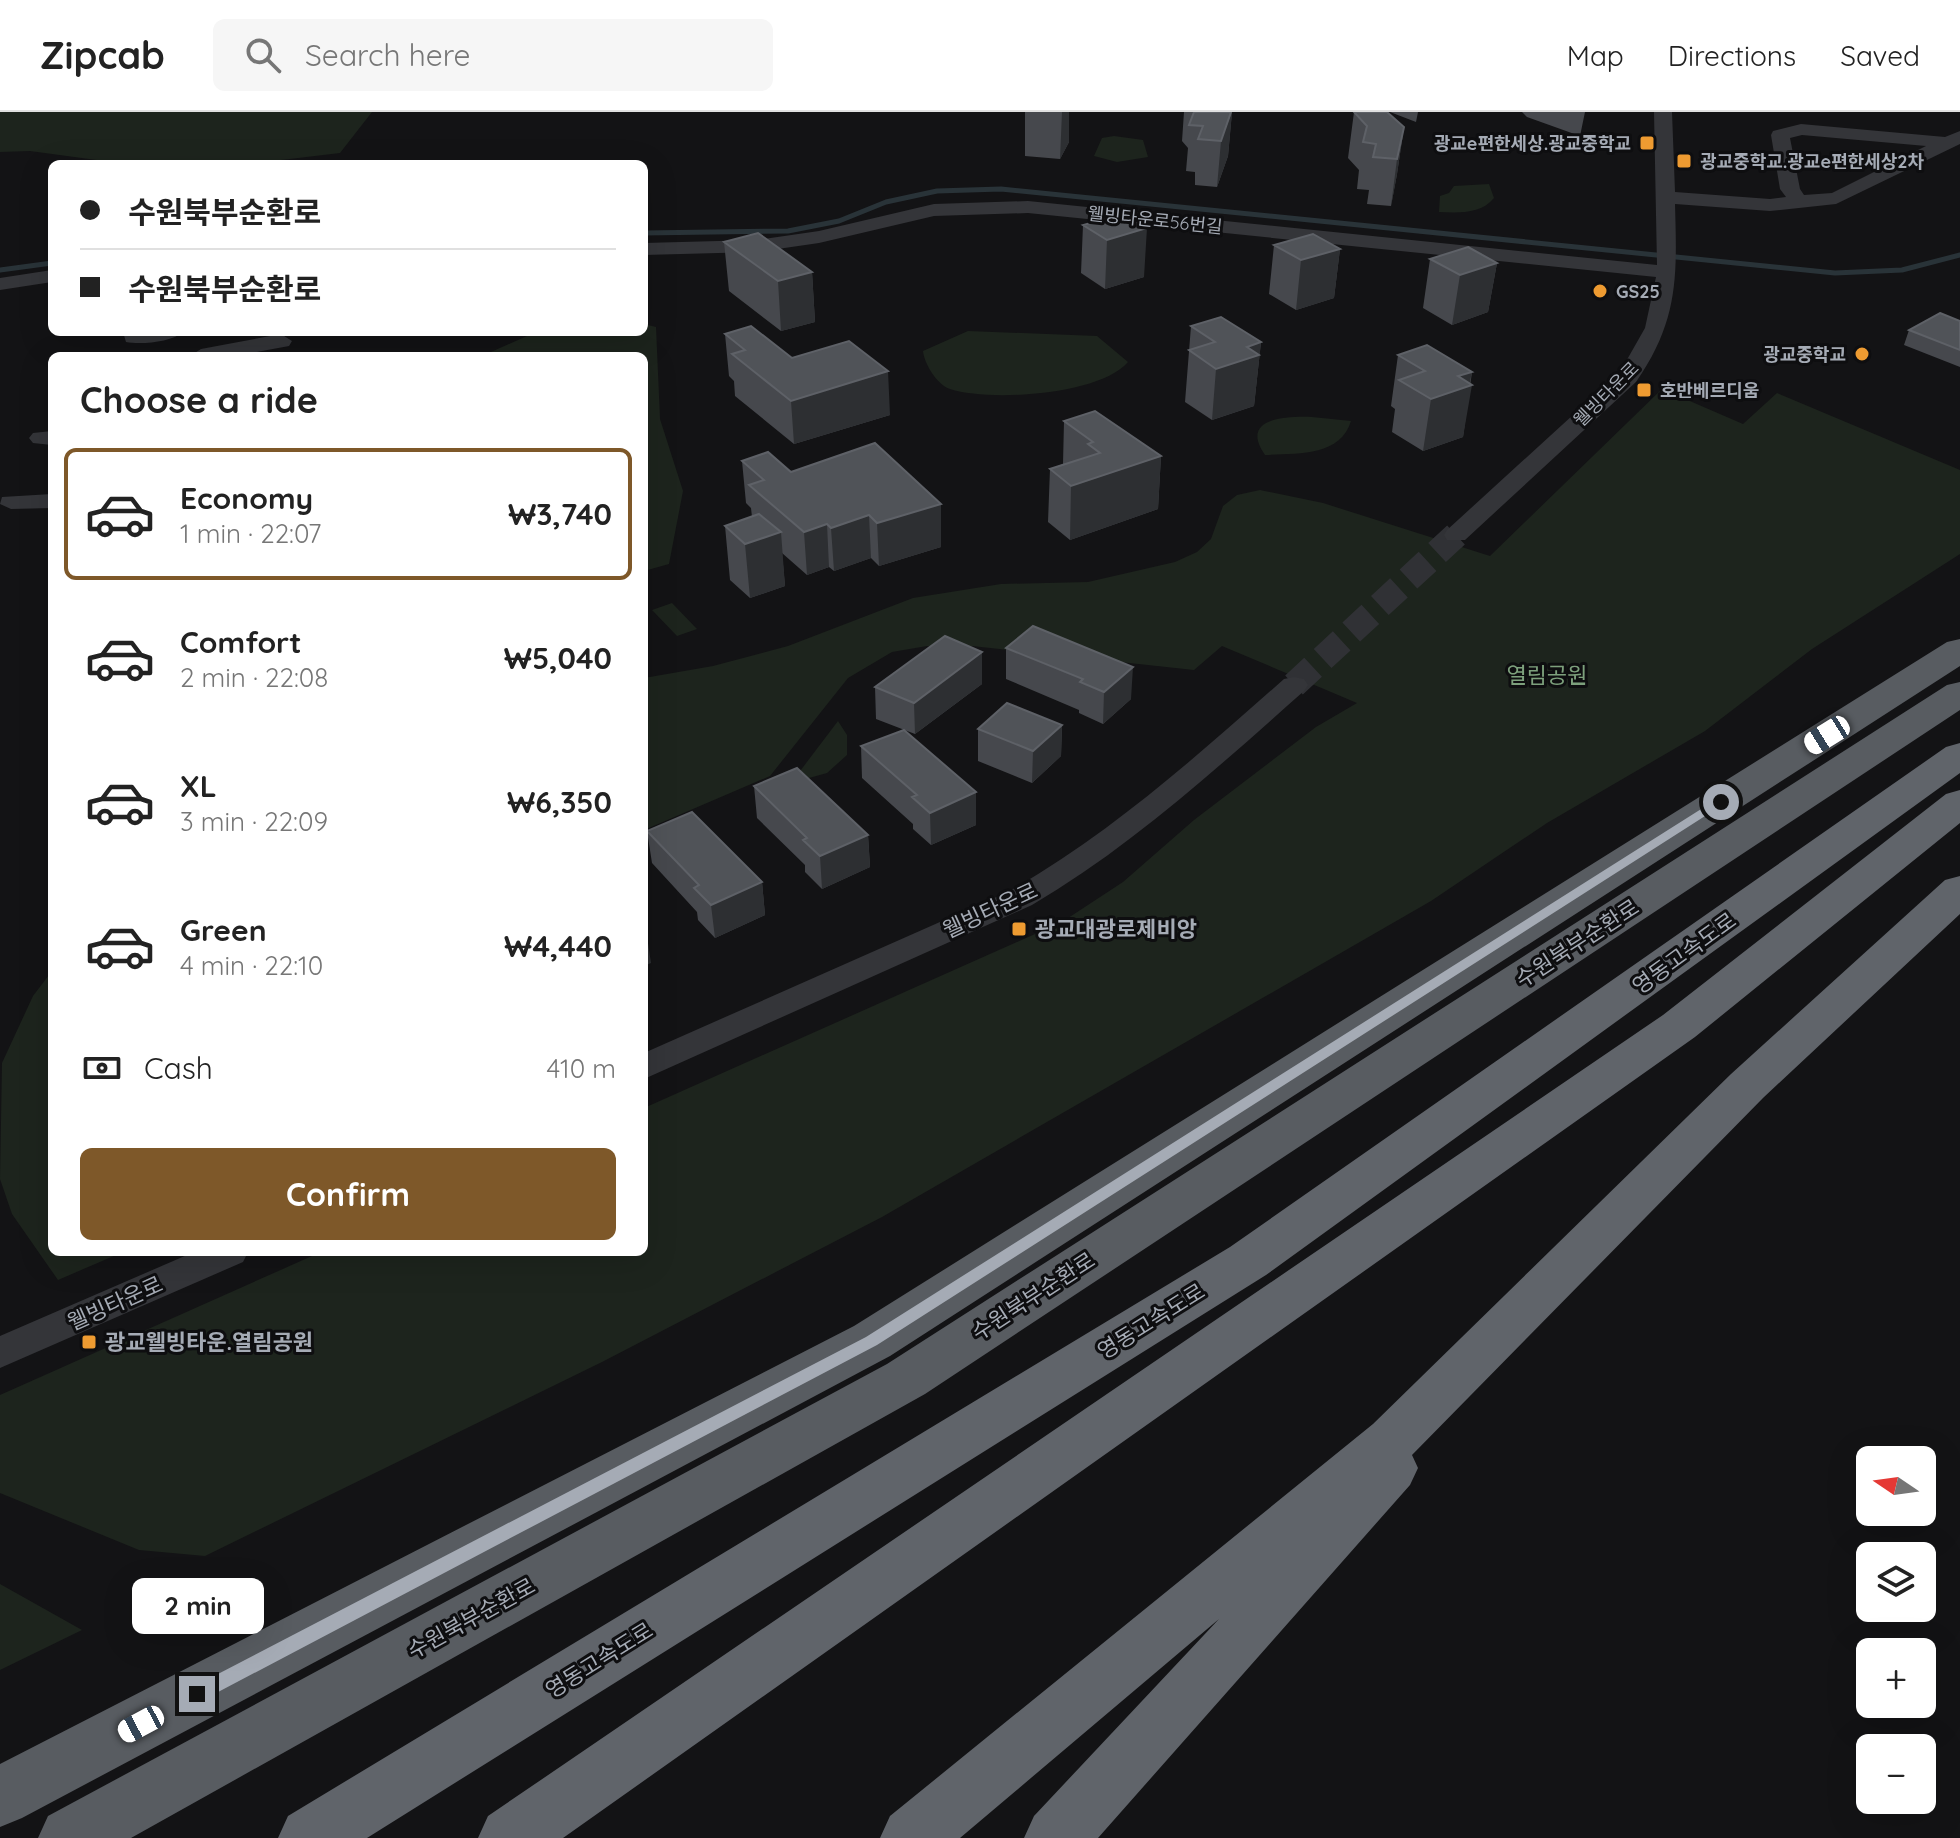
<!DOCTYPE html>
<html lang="en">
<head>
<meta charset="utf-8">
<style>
  body { margin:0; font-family:Quicksand,"Noto Sans KR",sans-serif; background:#f6f6f6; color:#222; height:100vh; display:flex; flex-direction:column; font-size:30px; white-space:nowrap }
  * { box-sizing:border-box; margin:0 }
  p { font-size:26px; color:#767676 }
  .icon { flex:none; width:44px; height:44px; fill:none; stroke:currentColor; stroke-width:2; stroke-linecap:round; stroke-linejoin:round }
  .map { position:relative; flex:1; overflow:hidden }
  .details { position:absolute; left:48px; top:240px; width:600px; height:904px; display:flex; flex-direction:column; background:#fff; border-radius:12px; box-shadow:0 8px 32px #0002 }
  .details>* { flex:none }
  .top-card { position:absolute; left:48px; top:48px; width:600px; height:176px; border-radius:12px; box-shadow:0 8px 32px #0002; display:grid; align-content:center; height:176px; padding:0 32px; background:#fff }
  .needle { width:52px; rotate:283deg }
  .tools { position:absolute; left:1856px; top:1334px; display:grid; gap:16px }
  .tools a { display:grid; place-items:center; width:80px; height:80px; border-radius:12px; background:#fff; box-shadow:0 8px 32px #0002; font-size:40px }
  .end { position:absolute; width:36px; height:36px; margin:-18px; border:10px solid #a5abb5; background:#111; box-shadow:0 0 0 4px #111 }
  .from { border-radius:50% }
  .bubble { position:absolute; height:56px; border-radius:12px; background:#fff; box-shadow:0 8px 32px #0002; font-size:26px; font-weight:800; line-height:56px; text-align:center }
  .car { position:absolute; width:24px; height:48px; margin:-24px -12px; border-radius:10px; box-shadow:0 0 6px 2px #0007; background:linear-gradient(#fff 24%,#345 0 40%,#fff 0 76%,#345 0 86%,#fff 0) }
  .top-card b { display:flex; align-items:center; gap:28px; height:76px; font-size:30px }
  .top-card b+b { border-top:2px solid #e0e0e0 }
  .top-card i { width:20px; height:20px; background:#222 }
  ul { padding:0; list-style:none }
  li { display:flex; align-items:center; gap:24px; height:132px; margin:0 16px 12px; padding:0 16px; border:4px solid transparent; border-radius:12px }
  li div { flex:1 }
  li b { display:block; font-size:30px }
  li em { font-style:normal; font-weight:800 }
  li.active { border-color:#7e5829 }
  li>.icon { width:72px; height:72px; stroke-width:1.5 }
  h2 { padding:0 32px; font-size:36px; line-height:96px }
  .pay { display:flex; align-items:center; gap:20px; height:88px; padding:0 32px; font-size:30px }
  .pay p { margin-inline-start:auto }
  .action { display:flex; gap:16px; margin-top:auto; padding:16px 32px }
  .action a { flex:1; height:92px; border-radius:12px; background:#7e5829; color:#fff; font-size:32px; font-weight:800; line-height:92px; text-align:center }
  header { display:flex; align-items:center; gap:48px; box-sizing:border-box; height:112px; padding:0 40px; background:#fff; border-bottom:2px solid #e0e0e0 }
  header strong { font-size:38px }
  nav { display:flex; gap:44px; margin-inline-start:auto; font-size:28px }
  .search { width:560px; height:72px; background:#f6f6f6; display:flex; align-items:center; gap:20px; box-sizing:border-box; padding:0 28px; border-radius:12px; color:#767676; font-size:30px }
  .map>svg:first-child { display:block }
  .green { fill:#1d241d }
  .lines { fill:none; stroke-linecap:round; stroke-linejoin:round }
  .stream { stroke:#293338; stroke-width:5 }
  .minor-tunnel { stroke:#303135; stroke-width:26; stroke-dasharray:26 13; stroke-linecap:butt }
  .minor { fill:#343539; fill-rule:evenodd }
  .trunk { fill:#585c61; fill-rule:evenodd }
  .motorway { fill:#60646a; fill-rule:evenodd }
  .wall { fill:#46484d }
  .shaded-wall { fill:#2d2f32 }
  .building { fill:#505358; stroke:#5e6167; stroke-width:2 }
  .route { fill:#a5abb5 }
  .poi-dot { fill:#ee9b31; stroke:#0e0e10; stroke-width:3 }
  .labels { text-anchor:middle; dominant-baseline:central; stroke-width:6; stroke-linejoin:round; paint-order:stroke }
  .far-poi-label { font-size:18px; font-weight:bold; fill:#a5abb5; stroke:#0e0e10; text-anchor:start }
  .far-street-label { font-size:18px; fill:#a5abb5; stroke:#0e0e10 }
  .park-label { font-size:22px; fill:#7da07c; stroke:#0e0e10 }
  .street-label { font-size:22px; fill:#a5abb5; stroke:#0e0e10 }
  .poi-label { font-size:22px; font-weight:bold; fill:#a5abb5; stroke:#0e0e10; text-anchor:start }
</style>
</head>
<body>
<header>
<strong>Zipcab</strong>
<div class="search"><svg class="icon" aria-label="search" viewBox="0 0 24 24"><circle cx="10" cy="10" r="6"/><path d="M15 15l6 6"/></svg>Search here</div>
<nav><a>Map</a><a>Directions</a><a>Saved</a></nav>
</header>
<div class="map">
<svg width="1960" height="1726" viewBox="0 0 1960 1726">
  <rect width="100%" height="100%" fill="#131315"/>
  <path class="green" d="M 0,0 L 372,0 L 340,41 L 248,52 L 126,52 L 30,39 L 0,40 Z
    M 1114,24 L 1143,28 L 1148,45 L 1117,50 L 1094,44 L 1102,26 Z
    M 1489,72 L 1494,86 C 1481,102 1459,101 1439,100 L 1440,84 L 1449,81 L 1454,74 Z
    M 644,212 L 656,215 L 660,307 L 683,379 L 669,452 L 644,459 L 644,244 L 482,244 L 536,220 L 644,220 Z
    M 968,219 L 1097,224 L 1128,250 C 1100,283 990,290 950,277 C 937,273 924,251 923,239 Z
    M 1662,277 L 1743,312 L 1777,281 L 1960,358 L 1960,442 L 1812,537 L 1705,619 L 1547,711 L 1431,789 L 882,1105 L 602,1250 L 205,1444 L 139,1438 L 0,1381 L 0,1283 L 321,1140 L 644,1140 L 644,996 L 1062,810 L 1123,770 L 1194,708 L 1316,615 L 1357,591 L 1222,534 L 1194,558 L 972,534 L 927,534 L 892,540 L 848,566 L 770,664 L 644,718 L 644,566 L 713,554 L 788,534 L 913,486 L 1001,472 L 1088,470 L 1175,450 L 1197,440 L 1211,427 L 1223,394 L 1237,383 L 1260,378 L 1323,391 L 1490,444 Z
    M 1312,305 L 1351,309 C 1340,345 1297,341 1265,343 C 1239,306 1286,304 1312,305 Z
    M 672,491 L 697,517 L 677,524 L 652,498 Z
    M 838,609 L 847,623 L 847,643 L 827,661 L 791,671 Z
    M 52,859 L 52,1140 L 123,1140 L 58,1168 L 12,1102 L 0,1067 L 2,951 L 33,884 Z
    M 0,1472 L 82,1518 L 0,1558 Z"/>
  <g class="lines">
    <path class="stream" d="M 644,121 L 788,119 L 839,109 L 886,90 L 937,79 L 1001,77 L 1835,161 L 1902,158 L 1960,143
      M 0,158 L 52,151"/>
    <path class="minor-tunnel" d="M 1294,573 L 1456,423"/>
    <path class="minor" d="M 1654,0 L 1672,0 L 1675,80 L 1770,87 L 1786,85 L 1780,77 L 1771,23 L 1773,19 L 1801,12 L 1945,25 L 1960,19 L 1960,32 L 1836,92 L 1770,99 L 1675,92 C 1677,164 1679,208 1636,270 L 1465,428 L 1447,428 L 1444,423 L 1447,418 L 1620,260 L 1645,216 L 1656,165 L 1028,101 L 934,104 L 819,131 L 756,140 L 644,143 L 644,131 L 756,128 L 819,119 L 934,92 L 1028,89 L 1657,153 ZM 1802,23 L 1926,34 L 1832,81 L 1804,83 L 1800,77 L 1790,26 Z
      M 52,158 L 52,170 L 0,178 L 0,166 Z
      M 123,220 L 183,220 C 172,230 141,233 126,230 Z
      M 281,222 L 292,229 L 289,234 L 236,244 L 190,244 L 201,237 Z
      M 52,319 L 52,333 L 33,331 L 29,326 L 33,321 Z
      M 52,382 L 52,396 L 11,397 L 0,392 L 2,385 Z
      M 1294,565 L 1304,567 L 1308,573 L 1304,579 C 1217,656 1132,734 1032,793 L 644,967 L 644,941 L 1010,779 C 1111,721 1197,644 1284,567 Z
      M 194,1140 L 248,1140 L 243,1150 L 0,1256 L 0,1224 Z"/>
    <path class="trunk" d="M 1960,527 L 1960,554 L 890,1244 L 22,1706 L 0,1715 L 0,1652 L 854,1214 L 1947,530 Z
      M 1960,570 L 1960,598 L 925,1282 L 131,1726 L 38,1726 L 48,1704 L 887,1252 L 1947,573 Z"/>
    <path class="motorway" d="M 1960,631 L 1960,661 L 1266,1163 L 367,1726 L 278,1726 L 288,1704 L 1230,1135 L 1946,635 Z
      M 1960,678 L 1960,711 L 1695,925 L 563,1726 L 478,1726 L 488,1704 L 1663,903 L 1946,682 Z
      M 1960,764 L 1960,802 L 1763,986 L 1412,1343 L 1418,1356 L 1410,1373 L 1098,1726 L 1024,1726 L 1034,1704 L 1219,1507 L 960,1726 L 880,1726 L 890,1704 L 1373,1312 L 1731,962 L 1945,768 Z"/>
  </g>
  <path class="wall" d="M 1025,0 L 1069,0 L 1069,30 L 1060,47 L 1025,44 Z
    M 1184,0 L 1232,0 L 1228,44 L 1217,75 L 1195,73 L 1195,60 L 1186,59 L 1188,36 L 1182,29 Z
    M 1354,0 L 1404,15 L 1397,62 L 1391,94 L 1367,92 L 1369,78 L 1357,77 L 1359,58 L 1348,46 Z
    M 1390,0 L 1418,0 L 1416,10 Z
    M 1522,0 L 1585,0 L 1580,24 L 1527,5 Z
    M 1123,102 L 1144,165 L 1105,177 L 1081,161 L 1083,113 Z
    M 724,130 L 812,160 L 815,210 L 781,219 L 729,179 Z
    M 1274,133 L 1340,137 L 1334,186 L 1296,198 L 1269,182 Z
    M 1430,147 L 1497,151 L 1488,200 L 1452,213 L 1423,196 Z
    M 1960,209 L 1960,255 L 1904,233 L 1909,218 Z
    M 1191,214 L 1261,230 L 1254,294 L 1212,308 L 1185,290 Z
    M 725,222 L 792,246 L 890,303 L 794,332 L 735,284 L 734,269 L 729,264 Z
    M 1398,243 L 1472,260 L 1463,325 L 1423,339 L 1392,320 L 1395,297 L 1391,294 Z
    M 1064,309 L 1161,344 L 1158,397 L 1070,428 L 1048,410 L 1050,357 L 1063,352 Z
    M 742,349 L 941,392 L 941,435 L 879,454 L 871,446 L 834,459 L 829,455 L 807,463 L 782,441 L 785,474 L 750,486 L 730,468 L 725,414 L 752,405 L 751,396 L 746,391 Z
    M 1006,536 L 1131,587 L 1103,612 L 1079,601 L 1079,598 L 1006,567 Z
    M 982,572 L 915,622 L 876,607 L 875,575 Z
    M 1062,613 L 1061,644 L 1032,671 L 978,649 L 978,617 Z
    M 861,634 L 976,713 L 931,733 L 913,717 L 913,712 L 862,666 Z
    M 754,674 L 868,723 L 870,755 L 822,777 L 805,760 L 805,753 L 757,706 Z
    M 647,719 L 762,770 L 765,803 L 715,826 L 698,808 L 697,800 L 652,751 Z"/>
  <path class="shaded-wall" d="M 1062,0 L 1069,0 L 1069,30 L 1060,47 Z
    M 1232,0 L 1228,44 L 1217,75 L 1221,29 Z
    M 1404,15 L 1397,62 L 1391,94 L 1397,47 Z
    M 1147,116 L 1144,165 L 1105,177 L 1107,128 Z
    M 1340,137 L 1334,186 L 1296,198 L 1301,148 Z
    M 1497,151 L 1488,200 L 1452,213 L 1460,163 Z
    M 812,160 L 815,210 L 781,219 L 778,169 Z
    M 1261,230 L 1254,294 L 1212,308 L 1216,257 L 1247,235 Z
    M 888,259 L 890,303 L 794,332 L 791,289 Z
    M 1472,260 L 1469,274 L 1472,273 L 1463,325 L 1423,339 L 1431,287 L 1458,264 Z
    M 1161,344 L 1158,397 L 1070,428 L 1071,374 Z
    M 941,392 L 941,435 L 879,454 L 877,411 Z
    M 869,403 L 871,446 L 834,459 L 831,416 Z
    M 827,412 L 829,455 L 807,463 L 804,420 Z
    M 781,420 L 785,474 L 750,486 L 745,432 Z
    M 982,540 L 982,572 L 915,622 L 914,591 Z
    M 1133,555 L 1131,587 L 1103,612 L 1104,580 Z
    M 1062,613 L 1061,644 L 1032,671 L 1033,639 Z
    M 976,680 L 976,713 L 931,733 L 930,701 Z
    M 868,723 L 870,755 L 822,777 L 820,744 Z
    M 762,770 L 765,803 L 715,826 L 711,793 Z
    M 646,818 L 651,851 L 644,854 L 644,819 Z"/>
  <path class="building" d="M 1194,0 L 1231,0 L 1221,29 L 1198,27 L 1203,14 L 1189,13 Z
    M 1354,0 L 1387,0 L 1404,15 L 1397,47 L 1373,45 L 1376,32 L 1363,30 L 1367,14 Z
    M 1123,102 L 1147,116 L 1107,128 L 1083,113 Z
    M 758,121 L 812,160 L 778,169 L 724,130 Z
    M 1313,122 L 1340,137 L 1301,148 L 1274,133 Z
    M 1468,135 L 1497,151 L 1460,163 L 1430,147 Z
    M 1940,201 L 1960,209 L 1960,238 L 1909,218 Z
    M 1221,205 L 1261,230 L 1247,235 L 1259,243 L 1216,257 L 1189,238 L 1215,230 L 1191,214 Z
    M 751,214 L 792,246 L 849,229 L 888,259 L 791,289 L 732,242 L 745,238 L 725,222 Z
    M 1427,233 L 1472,260 L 1458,264 L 1472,273 L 1431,287 L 1399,268 L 1425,259 L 1398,243 Z
    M 1095,299 L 1161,344 L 1071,374 L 1050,357 L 1100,341 L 1088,332 L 1093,330 L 1064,309 Z
    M 875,331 L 941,392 L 877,411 L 869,403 L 831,416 L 827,412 L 804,420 L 749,373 L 764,368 L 742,349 L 768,340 L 791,360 Z
    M 759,402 L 781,420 L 745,432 L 725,414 Z
    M 1033,514 L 1133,555 L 1104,580 L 1080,570 L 1083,567 L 1006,536 Z
    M 945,524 L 982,540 L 914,591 L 875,575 Z
    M 1007,591 L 1062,613 L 1033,639 L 978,617 Z
    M 904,618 L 976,680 L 930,701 L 912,685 L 917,683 L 861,634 Z
    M 797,656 L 868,723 L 820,744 L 803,728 L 807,726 L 754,674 Z
    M 692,700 L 762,770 L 711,793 L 694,776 L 699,773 L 647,719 Z"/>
  <path class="route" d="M 1717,687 L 1727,690 L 877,1233 L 203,1588 L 197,1590 L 191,1588 L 188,1582 L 191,1576 L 866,1225 Z"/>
  <g class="poi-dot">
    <rect x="1639" y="23" width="16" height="16" rx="4"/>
    <rect x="1676" y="41" width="16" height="16" rx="4"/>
    <circle cx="1600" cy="179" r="8"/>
    <circle cx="1862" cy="242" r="8"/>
    <rect x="1636" y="270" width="16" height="16" rx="4"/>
    <rect x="1011" y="809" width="16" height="16" rx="4"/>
    <rect x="81" y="1222" width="16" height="16" rx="4"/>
  </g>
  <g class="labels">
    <g class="far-poi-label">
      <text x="1631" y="31" text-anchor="end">광교e편한세상.광교중학교</text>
      <text x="1700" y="49">광교중학교.광교e편한세상2차</text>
      <text x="1616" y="179">GS25</text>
      <text x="1846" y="242" text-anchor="end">광교중학교</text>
      <text x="1660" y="278">호반베르디움</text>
    </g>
    <g class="far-street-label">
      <text transform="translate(1155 108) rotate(6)">웰빙타운로56번길</text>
      <text transform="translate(1606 282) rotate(-45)">웰빙타운로</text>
    </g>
    <g class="park-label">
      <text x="1547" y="563">열림공원</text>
    </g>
    <g class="street-label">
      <text transform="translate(990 798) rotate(-25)">웰빙타운로</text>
      <text transform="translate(1577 831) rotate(-33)">수원북부순환로</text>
      <text transform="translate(1684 841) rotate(-36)">영동고속도로</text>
      <text transform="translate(1033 1184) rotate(-33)">수원북부순환로</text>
      <text transform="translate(115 1191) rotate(-24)">웰빙타운로</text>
      <text transform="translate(1151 1209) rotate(-32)">영동고속도로</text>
      <text transform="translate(471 1506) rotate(-29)">수원북부순환로</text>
      <text transform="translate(599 1548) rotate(-32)">영동고속도로</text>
    </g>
    <g class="poi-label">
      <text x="1035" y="817">광교대광로제비앙</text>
      <text x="105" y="1230">광교웰빙타운.열림공원</text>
    </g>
  </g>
</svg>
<div class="tools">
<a><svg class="needle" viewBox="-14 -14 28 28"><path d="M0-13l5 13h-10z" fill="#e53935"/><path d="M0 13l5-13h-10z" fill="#767676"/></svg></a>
<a><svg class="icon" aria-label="layers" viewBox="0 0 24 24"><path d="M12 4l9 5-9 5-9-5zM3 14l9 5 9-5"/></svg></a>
<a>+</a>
<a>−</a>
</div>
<i class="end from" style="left:1721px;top:690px"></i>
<i class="end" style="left:197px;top:1582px"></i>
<div class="bubble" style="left:132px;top:1466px;width:132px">2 min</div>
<i class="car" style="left:1827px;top:623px;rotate:238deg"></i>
<i class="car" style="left:141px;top:1612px;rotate:242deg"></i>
<div class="top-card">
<b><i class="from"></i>수원북부순환로</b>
<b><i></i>수원북부순환로</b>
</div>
<section class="details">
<h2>Choose a ride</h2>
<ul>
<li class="active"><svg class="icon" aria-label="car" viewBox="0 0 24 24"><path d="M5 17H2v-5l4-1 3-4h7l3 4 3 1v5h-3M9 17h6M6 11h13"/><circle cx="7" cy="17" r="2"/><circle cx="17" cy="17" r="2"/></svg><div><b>Economy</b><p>1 min · 22:07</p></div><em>₩3,740</em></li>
<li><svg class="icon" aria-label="car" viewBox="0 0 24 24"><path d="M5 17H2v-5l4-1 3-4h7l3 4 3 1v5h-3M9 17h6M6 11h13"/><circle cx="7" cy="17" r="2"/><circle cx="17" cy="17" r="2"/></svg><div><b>Comfort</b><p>2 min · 22:08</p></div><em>₩5,040</em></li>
<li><svg class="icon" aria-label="car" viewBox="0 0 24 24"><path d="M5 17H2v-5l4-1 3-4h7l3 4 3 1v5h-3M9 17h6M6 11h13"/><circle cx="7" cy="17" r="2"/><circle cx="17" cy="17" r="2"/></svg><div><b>XL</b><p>3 min · 22:09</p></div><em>₩6,350</em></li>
<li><svg class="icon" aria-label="car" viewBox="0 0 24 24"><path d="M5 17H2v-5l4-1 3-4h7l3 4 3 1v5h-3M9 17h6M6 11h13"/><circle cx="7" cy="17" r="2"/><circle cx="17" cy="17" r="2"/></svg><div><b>Green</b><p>4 min · 22:10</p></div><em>₩4,440</em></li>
</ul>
<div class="pay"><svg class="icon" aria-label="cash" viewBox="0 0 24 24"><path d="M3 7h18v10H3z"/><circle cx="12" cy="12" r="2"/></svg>Cash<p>410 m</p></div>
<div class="action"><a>Confirm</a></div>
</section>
</div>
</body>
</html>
